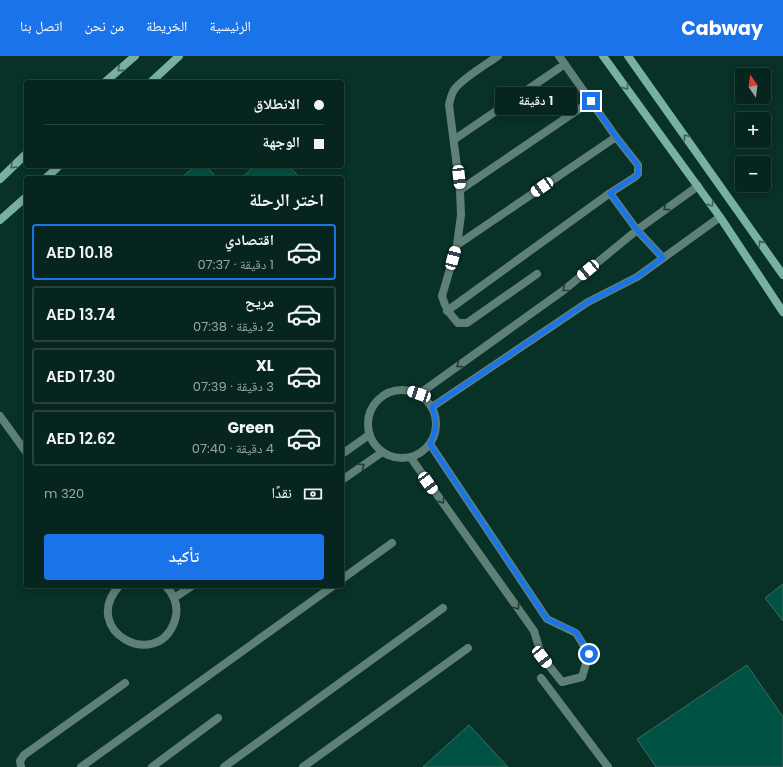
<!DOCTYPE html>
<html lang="ar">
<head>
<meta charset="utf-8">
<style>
  body { margin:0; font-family:Poppins,"Noto Naskh Arabic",sans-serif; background:#0f2d27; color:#f1f3f6; direction:rtl; height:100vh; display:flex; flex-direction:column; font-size:15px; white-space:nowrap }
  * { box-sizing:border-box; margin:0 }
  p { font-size:13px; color:#98a5a4 }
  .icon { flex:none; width:22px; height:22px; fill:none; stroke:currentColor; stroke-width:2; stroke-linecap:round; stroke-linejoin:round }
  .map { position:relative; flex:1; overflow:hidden; direction:ltr }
  .drawer { position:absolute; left:24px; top:120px; width:320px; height:412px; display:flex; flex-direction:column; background:#06251e; border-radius:4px; box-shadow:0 2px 10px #0003,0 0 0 1px #27423c; direction:rtl }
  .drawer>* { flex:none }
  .hud { position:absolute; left:24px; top:24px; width:320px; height:88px; border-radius:4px; box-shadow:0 2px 10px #0003,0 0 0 1px #27423c; direction:rtl; display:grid; align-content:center; height:88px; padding:0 20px; background:#06251e }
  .needle { width:26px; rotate:346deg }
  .tools { position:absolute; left:735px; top:12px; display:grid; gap:8px }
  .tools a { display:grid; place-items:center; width:36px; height:36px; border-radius:4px; background:#06251e; box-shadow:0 2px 10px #0003,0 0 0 1px #27423c; font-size:20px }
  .end { position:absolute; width:18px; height:18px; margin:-9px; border:5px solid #1a73e8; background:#fff; box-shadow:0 0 0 2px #fff }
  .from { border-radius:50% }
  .bubble { position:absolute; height:28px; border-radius:4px; background:#06251e; box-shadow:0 2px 10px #0003,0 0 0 1px #27423c; font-size:13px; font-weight:600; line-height:28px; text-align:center; direction:rtl }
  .car { position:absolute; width:12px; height:24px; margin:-12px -6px; border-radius:5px; box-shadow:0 0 3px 1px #0007; background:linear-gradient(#fff 24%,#345 0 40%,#fff 0 76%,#345 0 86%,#fff 0) }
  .hud b { display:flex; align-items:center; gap:14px; height:38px; font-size:15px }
  .hud b+b { border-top:1px solid #27423c }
  .hud i { width:10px; height:10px; background:#f1f3f6 }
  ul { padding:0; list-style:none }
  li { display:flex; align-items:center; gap:12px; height:56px; margin:0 8px 6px; padding:0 12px; border:2px solid #27423c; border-radius:4px }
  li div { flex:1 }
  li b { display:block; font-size:15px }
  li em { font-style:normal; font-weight:600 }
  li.on { border-color:#1a73e8 }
  li>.icon { width:36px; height:36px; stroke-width:1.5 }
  h2 { padding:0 20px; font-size:18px; line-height:48px }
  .pay { display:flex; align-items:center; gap:10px; height:44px; padding:0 20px; font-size:15px }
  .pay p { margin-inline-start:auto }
  .button { display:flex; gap:8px; margin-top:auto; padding:8px 20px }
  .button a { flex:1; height:46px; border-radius:4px; background:#1a73e8; color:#fff; font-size:16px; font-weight:600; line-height:46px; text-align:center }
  header { display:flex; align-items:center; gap:24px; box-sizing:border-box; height:56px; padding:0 20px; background:#1a73e8; color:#fff }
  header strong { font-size:19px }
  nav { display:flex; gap:22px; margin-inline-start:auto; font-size:14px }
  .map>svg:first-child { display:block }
  .building { fill:#005344; stroke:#436a5f }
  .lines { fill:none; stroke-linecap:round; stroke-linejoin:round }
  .service { stroke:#5e8076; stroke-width:8 }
  .pedestrian { stroke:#5e8076; stroke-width:8 }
  .secondary { stroke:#79b1a1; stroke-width:8 }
  .oneway { stroke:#40645a }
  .oneway2 { stroke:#253b35 }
  .route { stroke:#1a73e8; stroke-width:5 }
</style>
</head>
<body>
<header>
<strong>Cabway</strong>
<nav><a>الرئيسية</a><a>الخريطة</a><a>من نحن</a><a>اتصل بنا</a></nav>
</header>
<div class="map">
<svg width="783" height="711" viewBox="0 0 783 711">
  <rect width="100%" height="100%" fill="#083128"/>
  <path class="building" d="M 195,110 L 206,110 L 217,122 L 181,122 Z
    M 255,110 L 289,110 L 300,122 L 241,122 Z
    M 783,528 L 783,565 L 765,542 Z
    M 747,609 L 783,661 L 783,711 L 656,711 L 637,683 Z
    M 469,669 L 508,711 L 423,711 Z"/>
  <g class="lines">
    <path class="service" d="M 498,0 C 487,8 461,23 454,34 C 451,39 450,44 449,49 L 460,134 L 461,159 L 457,189 L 442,240 C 445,252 450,258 458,267 L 467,267 L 537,218
      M 559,0 L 616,81 L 638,109 L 638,118 L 635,121 L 610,137 L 637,174 L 663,202
      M 455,83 L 565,8
      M 460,134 L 591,45
      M 457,189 L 616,81
      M 447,255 L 610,137
      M368 368a34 34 0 1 1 68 0a34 34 0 1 1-68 0Z
      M 419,338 L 564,234 L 637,174 L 698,130
      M 432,351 L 588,246 L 637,221 L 720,161
      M 0,360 L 26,396
      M 342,398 L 369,379
      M 411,402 L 534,575 L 542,601 L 562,626 L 582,621 L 589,598 L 576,577 L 547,563 L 430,388
      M 342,424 L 381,397
      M 342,523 L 392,487
      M 119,530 C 79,575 158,617 175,564 C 179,551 174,539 166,530
      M 174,542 L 192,530
      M 21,711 L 20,705 L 24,699 L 125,627
      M 81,711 L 333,530
      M 152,711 L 218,662
      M 224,711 L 443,552
      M 303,711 L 468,592"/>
    <path class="pedestrian" d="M 541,622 L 608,711"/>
    <path class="secondary" d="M 603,0 L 720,161 L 783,256
      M 628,0 L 783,219
      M 105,26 L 135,0
      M 151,26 L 179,0
      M 46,122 L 59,110
      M 0,123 L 26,98
      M 0,164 L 26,141"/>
  </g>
  <defs><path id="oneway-chevron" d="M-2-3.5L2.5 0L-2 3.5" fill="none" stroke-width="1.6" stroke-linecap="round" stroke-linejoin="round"/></defs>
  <g class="oneway">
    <use href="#oneway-chevron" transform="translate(120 13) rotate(139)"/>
    <use href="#oneway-chevron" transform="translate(626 31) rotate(54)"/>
    <use href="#oneway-chevron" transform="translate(686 81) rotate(-126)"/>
    <use href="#oneway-chevron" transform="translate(13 110) rotate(136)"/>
    <use href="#oneway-chevron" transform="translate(711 148) rotate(55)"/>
    <use href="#oneway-chevron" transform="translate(761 187) rotate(-125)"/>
  </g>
  <g class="oneway2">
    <use href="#oneway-chevron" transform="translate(666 152) rotate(143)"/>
    <use href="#oneway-chevron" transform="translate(565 233) rotate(142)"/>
    <use href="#oneway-chevron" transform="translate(459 309) rotate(144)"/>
    <use href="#oneway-chevron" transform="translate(362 410) rotate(-35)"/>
    <use href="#oneway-chevron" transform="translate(442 445) rotate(55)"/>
    <use href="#oneway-chevron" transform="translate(517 551) rotate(55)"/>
  </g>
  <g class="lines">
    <path class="route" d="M 589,598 L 576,576 L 547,563 L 430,388 C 437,374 437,365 432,351 L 588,246 L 637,221 L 663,202 L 637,174 L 610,137 L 635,121 L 638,118 L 638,109 L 616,81 L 591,45"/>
  </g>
</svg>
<div class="tools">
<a><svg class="needle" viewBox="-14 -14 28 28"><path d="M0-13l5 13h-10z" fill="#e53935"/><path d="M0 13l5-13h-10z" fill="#98a5a4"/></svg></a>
<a>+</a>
<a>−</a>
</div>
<i class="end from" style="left:589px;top:598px"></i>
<i class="end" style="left:591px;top:45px"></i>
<div class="bubble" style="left:495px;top:31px;width:82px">1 دقيقة</div>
<i class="car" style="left:459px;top:121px;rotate:174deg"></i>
<i class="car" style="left:542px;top:131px;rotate:236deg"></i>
<i class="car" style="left:453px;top:202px;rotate:15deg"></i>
<i class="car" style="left:588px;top:214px;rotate:230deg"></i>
<i class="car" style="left:419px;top:338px;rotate:289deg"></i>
<i class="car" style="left:428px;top:427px;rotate:144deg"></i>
<i class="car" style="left:542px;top:601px;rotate:142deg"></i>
<div class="hud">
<b><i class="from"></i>الانطلاق</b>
<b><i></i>الوجهة</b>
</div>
<section class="drawer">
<h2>اختر الرحلة</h2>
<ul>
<li class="on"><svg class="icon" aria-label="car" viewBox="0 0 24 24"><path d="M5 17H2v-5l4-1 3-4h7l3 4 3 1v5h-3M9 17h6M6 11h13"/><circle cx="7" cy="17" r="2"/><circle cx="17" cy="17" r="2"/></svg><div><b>اقتصادي</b><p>1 دقيقة · 07:37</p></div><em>AED 10.18</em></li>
<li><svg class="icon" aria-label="car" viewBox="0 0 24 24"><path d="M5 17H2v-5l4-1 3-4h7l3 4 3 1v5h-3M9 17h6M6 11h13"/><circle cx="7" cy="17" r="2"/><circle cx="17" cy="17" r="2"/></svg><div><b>مريح</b><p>2 دقيقة · 07:38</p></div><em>AED 13.74</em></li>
<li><svg class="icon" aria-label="car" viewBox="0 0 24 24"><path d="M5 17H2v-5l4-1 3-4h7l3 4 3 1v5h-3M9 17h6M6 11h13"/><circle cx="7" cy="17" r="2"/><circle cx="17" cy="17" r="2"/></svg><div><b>XL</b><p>3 دقيقة · 07:39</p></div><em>AED 17.30</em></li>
<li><svg class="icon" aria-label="car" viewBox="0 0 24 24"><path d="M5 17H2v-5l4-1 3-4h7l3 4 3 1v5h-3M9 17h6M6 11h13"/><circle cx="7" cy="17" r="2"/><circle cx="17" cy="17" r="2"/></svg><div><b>Green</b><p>4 دقيقة · 07:40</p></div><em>AED 12.62</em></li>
</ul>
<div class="pay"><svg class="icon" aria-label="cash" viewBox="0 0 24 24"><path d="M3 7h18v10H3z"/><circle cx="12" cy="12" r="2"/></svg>نقدًا<p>320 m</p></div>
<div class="button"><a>تأكيد</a></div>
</section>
</div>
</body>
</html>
